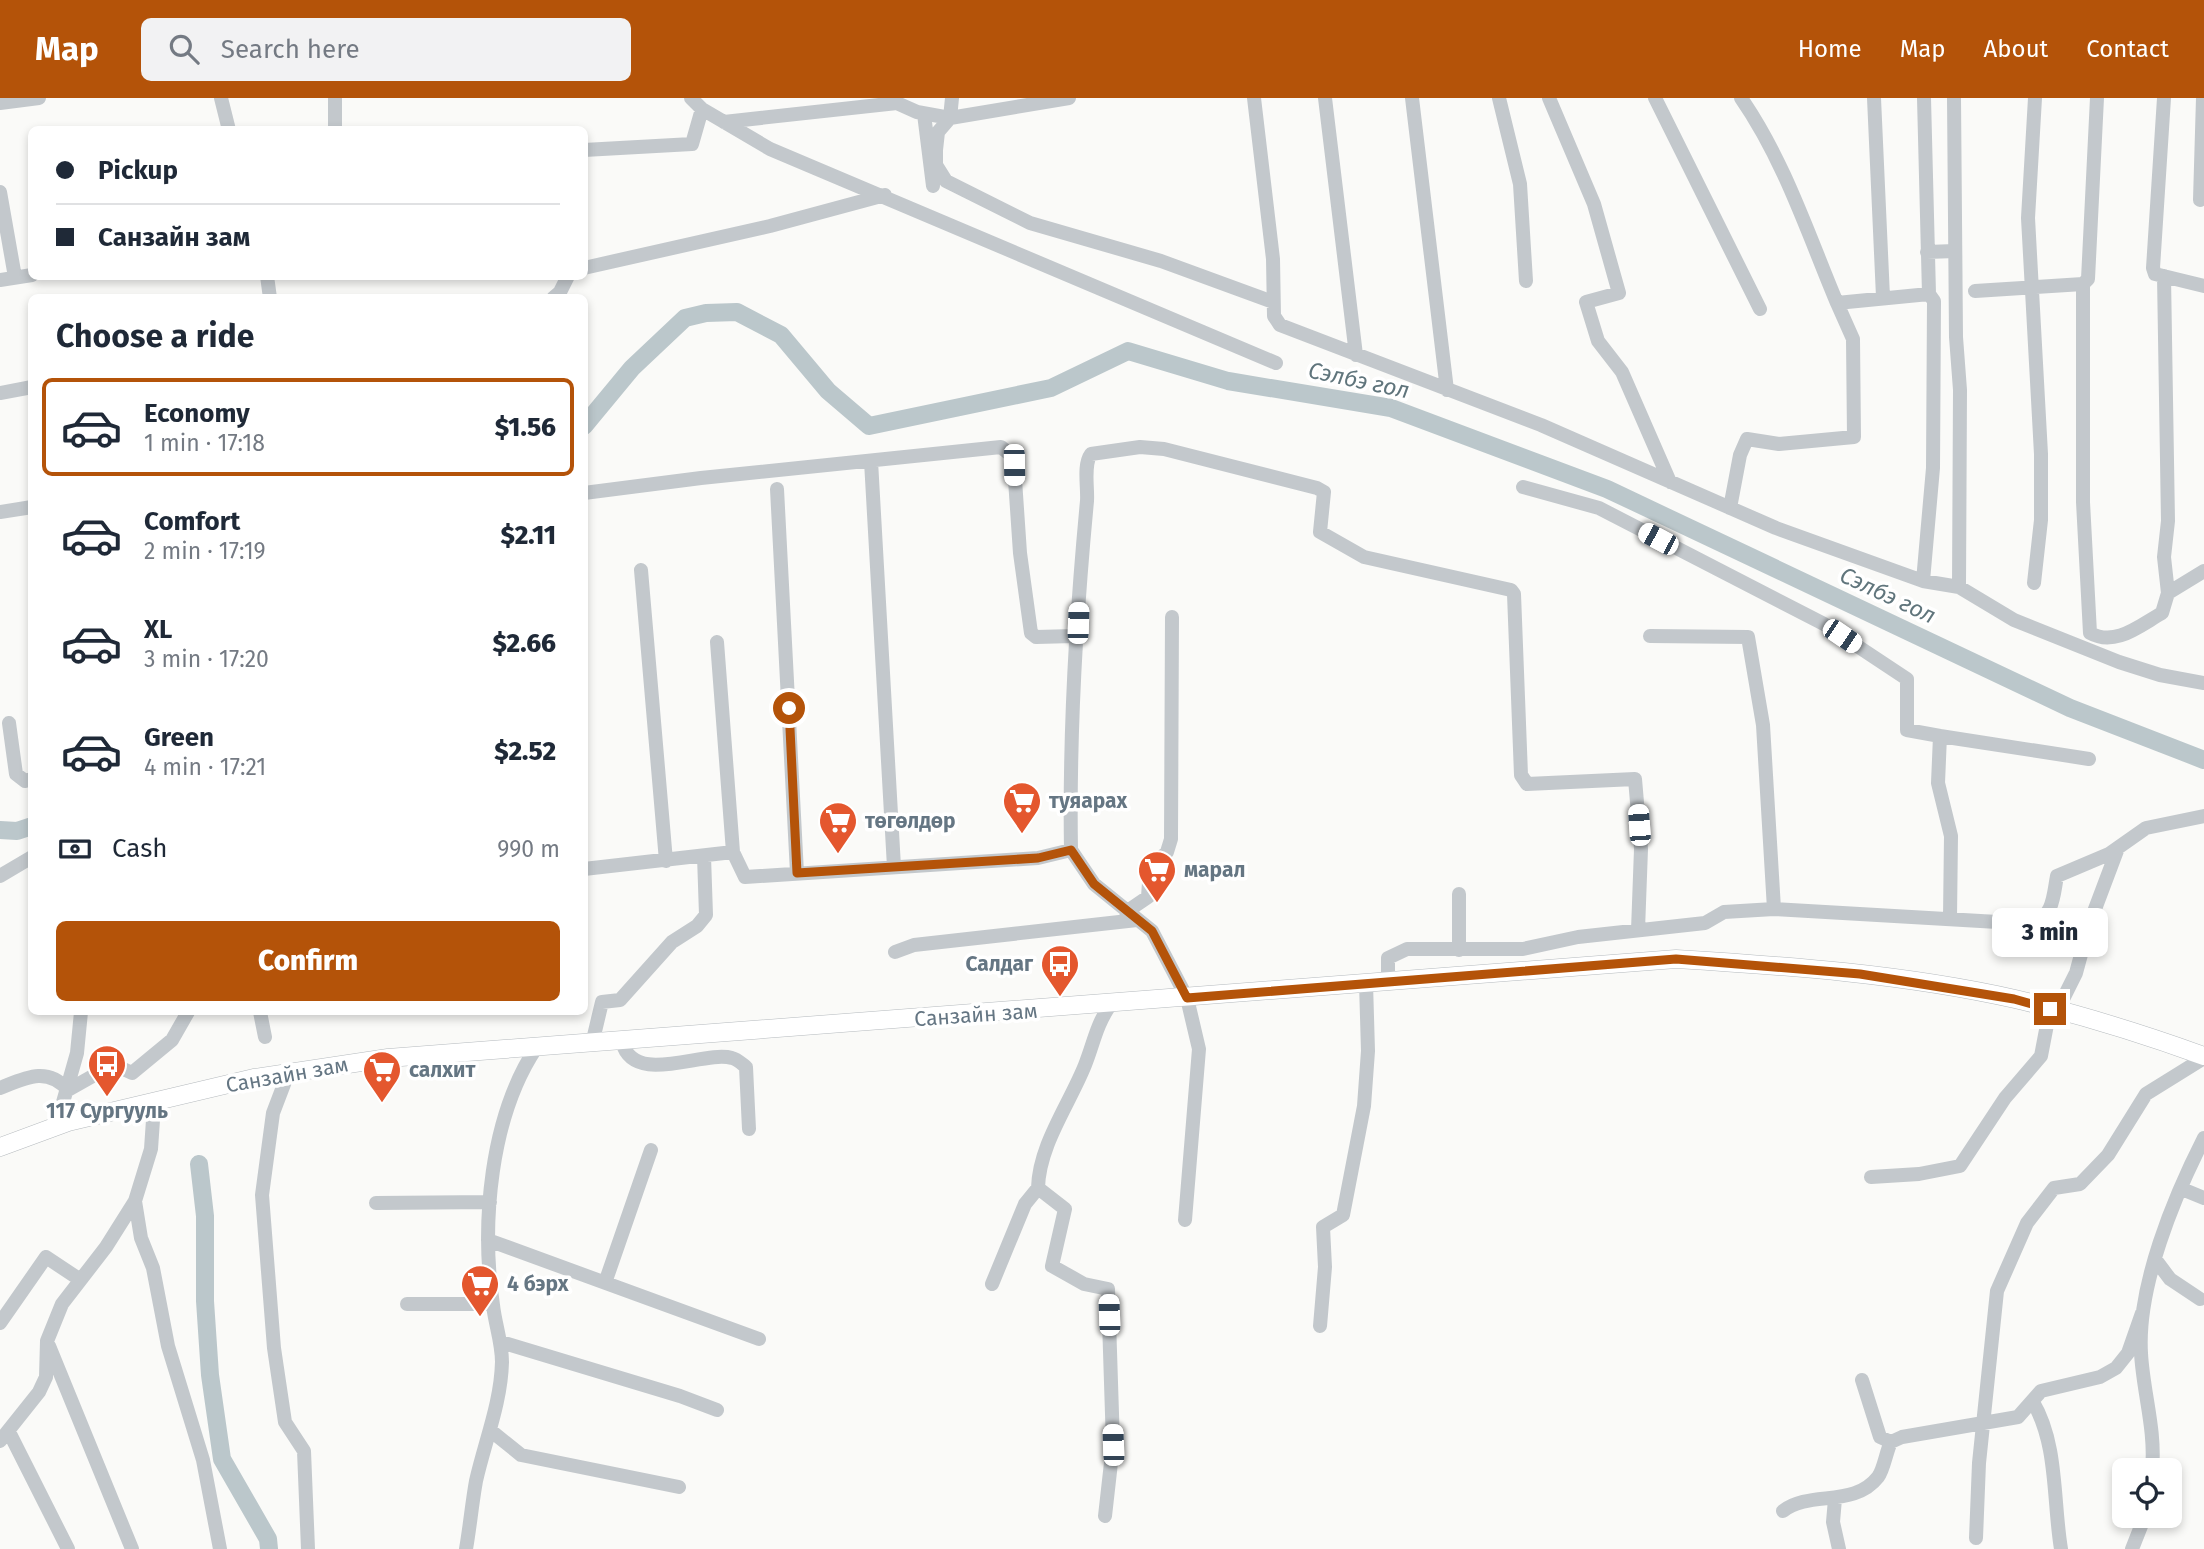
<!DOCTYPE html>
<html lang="en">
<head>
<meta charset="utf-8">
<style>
  body { margin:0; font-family:"Fira Sans",sans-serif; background:#f2f2f3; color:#1f2937; height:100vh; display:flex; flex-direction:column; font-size:26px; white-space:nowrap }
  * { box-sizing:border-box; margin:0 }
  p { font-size:23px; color:#747a83 }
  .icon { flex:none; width:38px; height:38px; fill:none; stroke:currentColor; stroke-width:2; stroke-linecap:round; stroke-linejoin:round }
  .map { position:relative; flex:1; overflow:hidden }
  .details { position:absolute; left:28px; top:196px; width:560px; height:721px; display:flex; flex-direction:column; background:#fff; border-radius:10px; box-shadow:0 4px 10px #0003 }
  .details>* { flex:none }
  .guide { position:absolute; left:28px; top:28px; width:560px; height:154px; border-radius:10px; box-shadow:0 4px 10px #0003; display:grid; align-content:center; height:154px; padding:0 28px; background:#fff }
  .tools { position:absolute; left:2112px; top:1360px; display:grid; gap:14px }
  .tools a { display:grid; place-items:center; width:70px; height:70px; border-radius:10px; background:#fff; box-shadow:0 4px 10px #0003; font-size:35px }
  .end { position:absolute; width:32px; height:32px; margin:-16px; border:9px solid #b45309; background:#fff; box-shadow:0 0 0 4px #fff }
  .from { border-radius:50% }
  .bubble { position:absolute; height:49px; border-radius:10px; background:#fff; box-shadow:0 4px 10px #0003; font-size:23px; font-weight:800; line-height:49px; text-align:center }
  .car { position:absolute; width:21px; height:42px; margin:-21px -10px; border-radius:9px; box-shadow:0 0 5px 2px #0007; background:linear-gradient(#fff 24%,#345 0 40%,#fff 0 76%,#345 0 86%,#fff 0) }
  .guide b { display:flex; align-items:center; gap:24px; height:66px; font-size:26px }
  .guide b+b { border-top:2px solid #e0e1e3 }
  .guide i { width:18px; height:18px; background:#1f2937 }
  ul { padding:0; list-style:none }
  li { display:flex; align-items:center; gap:21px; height:98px; margin:0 14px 10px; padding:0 14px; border:4px solid transparent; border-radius:10px }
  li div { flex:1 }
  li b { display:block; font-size:26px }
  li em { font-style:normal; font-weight:800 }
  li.current { border-color:#b45309 }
  li>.icon { width:63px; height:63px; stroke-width:1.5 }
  h2 { padding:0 28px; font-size:32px; line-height:84px }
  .pay { display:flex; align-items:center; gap:18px; height:77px; padding:0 28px; font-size:26px }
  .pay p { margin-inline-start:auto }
  .action { display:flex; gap:14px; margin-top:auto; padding:14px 28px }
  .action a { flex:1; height:80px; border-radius:10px; background:#b45309; color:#fff; font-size:28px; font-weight:800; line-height:80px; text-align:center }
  header { display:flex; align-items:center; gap:42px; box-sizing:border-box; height:98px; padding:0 35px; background:#b45309; color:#fff }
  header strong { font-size:33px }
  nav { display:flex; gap:38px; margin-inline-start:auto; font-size:24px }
  .search { width:490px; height:63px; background:#f2f2f3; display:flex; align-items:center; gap:18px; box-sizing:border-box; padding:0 24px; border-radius:10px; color:#747a83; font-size:26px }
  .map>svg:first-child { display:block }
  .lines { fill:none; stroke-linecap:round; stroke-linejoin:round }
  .river { stroke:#bbc7cb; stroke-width:18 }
  .major-casing { stroke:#b5babe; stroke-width:19 }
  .minor { stroke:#c3c8cc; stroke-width:14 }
  .major { stroke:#fff; stroke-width:18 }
  .route { stroke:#b45309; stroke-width:9 }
  .labels { text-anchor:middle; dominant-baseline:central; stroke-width:7; stroke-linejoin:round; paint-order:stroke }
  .poi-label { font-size:21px; font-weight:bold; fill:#657683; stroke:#fff; text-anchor:start }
  .street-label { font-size:21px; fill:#657683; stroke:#fff }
  .water-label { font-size:23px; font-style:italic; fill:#60757c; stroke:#fff }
</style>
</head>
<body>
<header>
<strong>Map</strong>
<div class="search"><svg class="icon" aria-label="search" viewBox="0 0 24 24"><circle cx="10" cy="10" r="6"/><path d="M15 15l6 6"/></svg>Search here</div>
<nav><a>Home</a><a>Map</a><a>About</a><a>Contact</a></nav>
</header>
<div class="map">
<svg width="2204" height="1451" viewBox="0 0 2204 1451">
  <rect width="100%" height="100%" fill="#fafaf8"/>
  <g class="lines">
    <path class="river" d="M 584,328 L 632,270 L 685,220 L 706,215 L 737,214 L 781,237 L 828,293 L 869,328 L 1051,290 L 1128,253 L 1228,283 L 1391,310 L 1607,391 L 2070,610 L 2204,662
      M 0,732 L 17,733 L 32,728
      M 199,1066 L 205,1118 L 205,1203 L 210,1277 L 222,1361 L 268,1441 L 269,1451"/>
    <defs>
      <path id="major" d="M 0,1049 L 68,1024 L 254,980 L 388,960 L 1676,861 C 1789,868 1904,876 2015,901 C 2079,916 2143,936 2204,958"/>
    </defs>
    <use href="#major" class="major-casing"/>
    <path class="minor" d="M 221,0 L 229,32
      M 335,0 L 335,32
      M 691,0 L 702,11 L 770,51 L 1276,265
      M 952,0 L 950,20 L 938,34 L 936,52 L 936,67 L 946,83 L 1030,125 L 1161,163 L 1273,204
      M 1254,0 L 1273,161 L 1274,218 L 1280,227 L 1541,327 L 1776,430 L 1923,483 L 1959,489 L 2014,522 L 2119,564 L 2160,577 L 2204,585
      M 1325,0 L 1356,257
      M 1412,0 L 1447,292
      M 1499,0 L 1520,86 L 1526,183
      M 1549,0 L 1594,106 L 1619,195 L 1586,204 L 1598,243 L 1622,274 L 1670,384
      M 1655,0 L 1760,211
      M 1741,0 C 1784,62 1808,136 1837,205 L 1929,196
      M 1874,0 L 1883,199
      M 1954,0 L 1956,239 L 1960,292 L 1959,489
      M 2097,0 L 2088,181 L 2083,186 L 2083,404 L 2090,535 C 2115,549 2139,528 2162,515 L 2168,495 L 2204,473
      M 2164,0 L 2153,170 L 2155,176 L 2204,188
      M 0,5 L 39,0
      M 924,16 L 933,88
      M 724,24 L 897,5 L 917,14 L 950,20 L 1069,0
      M 584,52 L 692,46 L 702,11
      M 0,94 L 15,179
      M 2200,102 L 2203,0
      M 1927,154 L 1955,153
      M 584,170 L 770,128 L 885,97
      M 267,178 L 270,200
      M 2164,178 L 2168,423 L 2164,459 L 2168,495
      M 0,182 L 32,177
      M 1975,193 L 2083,186
      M 553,200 L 560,194 L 568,178
      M 0,295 L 32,289
      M 871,363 L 894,769
      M 1523,389 L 1599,410 L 1824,526 L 1907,581 L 1907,632 L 1940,638
      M 777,391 L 797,775
      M 584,395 L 701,380 L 1001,349 L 1012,358 L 1014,367 L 1020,455 L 1031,535 L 1036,539 L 1074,538
      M 1730,410 L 1740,357 L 1747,341 L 1779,346 L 1854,339 L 1853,241 L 1837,205
      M 0,414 L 32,409
      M 641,472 L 666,763
      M 1923,483 L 1933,370 L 1934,203 L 1929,196 L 1924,0
      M 2034,485 L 2041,422 L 2041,356 L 2028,120 L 2035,0
      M 1650,538 L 1748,539 L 1763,627 L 1774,811
      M 717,544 L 733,754
      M 9,625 L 16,676 L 25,683 L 32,681
      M 1071,752 C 1069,635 1076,519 1087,403 C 1088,389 1083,367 1091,356 L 1140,349 L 1164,351 L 1317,390 L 1324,394 L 1320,434 L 1364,459 L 1511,492 L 1514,496 L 1521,677 L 1527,686 L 1635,681 L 1641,751 L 1638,832
      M 584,771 L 733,754 L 745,779 L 1038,760 L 1071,752 L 1094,786 L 1152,833 L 1187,900 L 1199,951 L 1185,1122
      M 0,778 L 32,759
      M 1126,814 L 1148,799 L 1150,770 L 1167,754 L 1171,741 L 1172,519
      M 1950,819 L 1951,738 L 1938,685 L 1940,638 L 2089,661
      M 1459,852 L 1459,796
      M 895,854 L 914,847 L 1137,822
      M 1388,884 L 1388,860 L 1407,851 L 1523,851 L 1578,839 L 1705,825 L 1724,814 L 1774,811 L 2032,826 C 2054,817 2053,799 2057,778 L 2109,756 L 2146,730 L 2204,718
      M 2057,913 L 2076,875 L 2089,827 L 2118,750
      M 260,914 L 265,939
      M 622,944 C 634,989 703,952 732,960 C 737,961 742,966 746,969 L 749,1031
      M 592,946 L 602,904 L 620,902 L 672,844 L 697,828 L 706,817 L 704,758
      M 289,973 L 273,1015 L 262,1097 L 274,1250 L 285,1324 L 304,1353 L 308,1451
      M 0,990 C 25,980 47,968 68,992 L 107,970 L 117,968 L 132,975 L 172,942 L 188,914
      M 56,1029 L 77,955 L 81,914
      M 1871,1079 L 1919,1076 L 1960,1068 L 2005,1000 L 2041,958 L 2050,911
      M 2182,1091 L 2204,1100
      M 135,1103 L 141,1140 L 153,1170 L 168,1248 L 203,1362 L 220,1451
      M 376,1105 L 490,1104
      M 488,1142 L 759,1241
      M 2155,1161 L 2170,1181 L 2200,1201
      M 606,1182 L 651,1052
      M 992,1186 L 1025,1106 L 1038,1090
      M 407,1206 L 492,1206
      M 0,1225 L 46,1159 L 79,1181
      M 1320,1228 L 1325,1169 L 1323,1129 L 1343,1117 L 1364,1008 L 1368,953 L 1366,885
      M 501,1244 L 680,1298 L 717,1312
      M 49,1248 L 132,1451
      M 1862,1282 L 1880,1339 L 1891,1344
      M 2033,1304 C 2058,1346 2053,1403 2061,1451
      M 490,1332 L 521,1357 L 679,1389
      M 9,1334 L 68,1451
      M 0,1343 L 39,1294 L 46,1279 L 47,1243 L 62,1206 L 106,1149 L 135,1103 L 151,1051 L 153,1022 L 149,1007
      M 2152,1372 C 2156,1332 2143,1294 2141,1255 C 2137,1188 2174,1099 2204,1040
      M 1835,1401 L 1833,1424 L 1839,1451
      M 1783,1413 C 1810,1392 1854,1410 1878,1379 C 1884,1371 1886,1354 1891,1344 L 1902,1339 L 2018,1319 L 2041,1293 L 2100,1279 L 2116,1270 L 2128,1255 L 2142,1215
      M 1105,1418 L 1113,1347 L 1108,1191 L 1084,1186 L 1052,1168 L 1065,1111 L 1038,1090 C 1039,1047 1069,1007 1085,967 C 1094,944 1096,928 1110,907
      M 1976,1440 L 1979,1365 L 1997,1193 L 2027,1125 L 2054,1090 L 2080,1086 L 2108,1057 L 2146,996 L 2204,960
      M 466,1451 C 470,1428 472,1405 476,1383 C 485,1343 501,1305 502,1264 C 502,1244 495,1226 493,1207 C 481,1126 490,1019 536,950
      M 2132,1451 L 2145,1418"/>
    <use href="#major" class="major"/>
  </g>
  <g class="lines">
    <path class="route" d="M 789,610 L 797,775 L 1038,760 L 1071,752 L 1094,786 L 1152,833 L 1187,900 L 1676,861 L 1860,876 L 2014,901 L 2050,911"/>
  </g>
  <defs>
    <symbol id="supermarket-pin" viewBox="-11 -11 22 30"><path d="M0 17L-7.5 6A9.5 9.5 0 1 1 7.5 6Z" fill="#e4572e" stroke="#fff"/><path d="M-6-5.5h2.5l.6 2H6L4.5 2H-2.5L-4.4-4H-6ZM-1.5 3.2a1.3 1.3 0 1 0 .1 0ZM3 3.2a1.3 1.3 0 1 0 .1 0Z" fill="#fff"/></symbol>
    <symbol id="bus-pin" viewBox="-11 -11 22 30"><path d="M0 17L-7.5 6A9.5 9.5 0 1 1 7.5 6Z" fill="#e4572e" stroke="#fff"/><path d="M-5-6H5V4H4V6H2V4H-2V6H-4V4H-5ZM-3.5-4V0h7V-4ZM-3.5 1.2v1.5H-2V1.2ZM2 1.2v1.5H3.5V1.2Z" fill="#fff"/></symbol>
  </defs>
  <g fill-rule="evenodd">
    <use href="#supermarket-pin" x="1000" y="681" width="44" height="60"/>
    <use href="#supermarket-pin" x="816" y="701" width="44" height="60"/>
    <use href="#supermarket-pin" x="1135" y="750" width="44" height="60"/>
    <use href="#bus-pin" x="1038" y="844" width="44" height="60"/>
    <use href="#bus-pin" x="85" y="944" width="44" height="60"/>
    <use href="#supermarket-pin" x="360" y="950" width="44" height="60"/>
    <use href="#supermarket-pin" x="458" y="1164" width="44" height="60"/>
  </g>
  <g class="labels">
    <g class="poi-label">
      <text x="1049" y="703">туяарах</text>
      <text x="865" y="723">төгөлдөр</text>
      <text x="1184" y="772">марал</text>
      <text x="1033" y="866" text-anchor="end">Салдаг</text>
      <text x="409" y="972">салхит</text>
      <text x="107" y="1013" text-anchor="middle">117 Сургууль</text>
      <text x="507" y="1186">4 бэрх</text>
    </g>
    <g class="street-label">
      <text transform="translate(976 917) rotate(-4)">Санзайн зам</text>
      <text transform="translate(287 977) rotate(-10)">Санзайн зам</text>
    </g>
    <g class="water-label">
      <text transform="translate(1359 282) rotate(12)">Сэлбэ гол</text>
      <text transform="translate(1888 497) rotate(25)">Сэлбэ гол</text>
    </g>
  </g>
</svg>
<div class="tools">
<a><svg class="icon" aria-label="locate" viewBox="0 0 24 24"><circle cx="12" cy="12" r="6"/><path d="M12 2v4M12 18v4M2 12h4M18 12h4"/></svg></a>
</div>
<i class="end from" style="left:789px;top:610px"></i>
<i class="end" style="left:2050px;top:911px"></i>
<div class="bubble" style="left:1992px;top:810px;width:116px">3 min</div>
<i class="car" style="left:1014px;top:367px;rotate:179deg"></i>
<i class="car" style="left:1658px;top:441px;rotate:298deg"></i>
<i class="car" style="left:1078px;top:525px;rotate:2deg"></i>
<i class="car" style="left:1842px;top:538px;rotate:124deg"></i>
<i class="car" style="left:1639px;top:727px;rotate:356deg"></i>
<i class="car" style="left:1109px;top:1217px;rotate:358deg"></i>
<i class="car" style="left:1113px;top:1347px;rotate:358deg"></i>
<div class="guide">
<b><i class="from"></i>Pickup</b>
<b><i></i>Санзайн зам</b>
</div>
<section class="details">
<h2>Choose a ride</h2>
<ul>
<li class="current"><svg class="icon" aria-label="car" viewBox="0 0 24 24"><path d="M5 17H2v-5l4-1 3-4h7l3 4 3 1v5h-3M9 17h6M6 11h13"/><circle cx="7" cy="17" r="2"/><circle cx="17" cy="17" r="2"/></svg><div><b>Economy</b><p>1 min · 17:18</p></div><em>$1.56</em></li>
<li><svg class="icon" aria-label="car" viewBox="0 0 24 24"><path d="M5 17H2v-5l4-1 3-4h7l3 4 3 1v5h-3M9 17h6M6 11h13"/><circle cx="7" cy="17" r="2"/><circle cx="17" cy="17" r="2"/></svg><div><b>Comfort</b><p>2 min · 17:19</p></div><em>$2.11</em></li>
<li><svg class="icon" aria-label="car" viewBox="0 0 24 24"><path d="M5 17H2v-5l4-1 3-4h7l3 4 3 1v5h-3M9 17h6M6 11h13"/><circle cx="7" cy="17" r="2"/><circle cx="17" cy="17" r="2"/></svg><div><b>XL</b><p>3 min · 17:20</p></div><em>$2.66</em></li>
<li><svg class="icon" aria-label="car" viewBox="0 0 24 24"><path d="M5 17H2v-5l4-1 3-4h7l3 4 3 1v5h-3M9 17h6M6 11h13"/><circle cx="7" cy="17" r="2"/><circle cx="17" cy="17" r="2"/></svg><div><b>Green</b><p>4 min · 17:21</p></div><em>$2.52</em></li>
</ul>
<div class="pay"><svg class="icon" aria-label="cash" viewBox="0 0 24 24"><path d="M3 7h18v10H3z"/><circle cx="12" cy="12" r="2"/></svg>Cash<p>990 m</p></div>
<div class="action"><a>Confirm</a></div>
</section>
</div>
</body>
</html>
